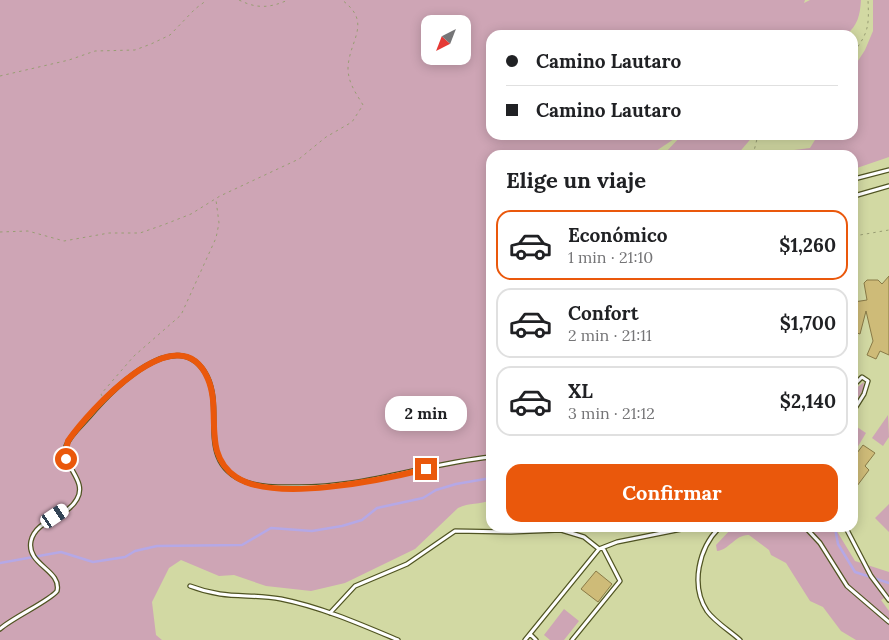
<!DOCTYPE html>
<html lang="es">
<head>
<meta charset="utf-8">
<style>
  body { margin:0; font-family:Lora,serif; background:#f2f2f2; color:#202124; height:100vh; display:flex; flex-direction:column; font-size:19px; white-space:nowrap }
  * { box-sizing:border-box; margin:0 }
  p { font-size:16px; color:#757577 }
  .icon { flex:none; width:28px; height:28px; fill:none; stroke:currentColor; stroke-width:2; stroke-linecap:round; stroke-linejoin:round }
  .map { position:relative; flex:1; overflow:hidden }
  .panel { position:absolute; left:486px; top:150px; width:372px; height:382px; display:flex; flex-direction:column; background:#fff; border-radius:15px; box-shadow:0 2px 12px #0003 }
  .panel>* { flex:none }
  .hud { position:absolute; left:486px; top:30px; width:372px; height:110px; border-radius:15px; box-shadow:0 2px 12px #0003; display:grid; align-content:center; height:110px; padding:0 20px; background:#fff }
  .needle { width:32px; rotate:222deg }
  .buttons { position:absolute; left:421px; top:15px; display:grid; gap:10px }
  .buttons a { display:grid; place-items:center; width:50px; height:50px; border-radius:10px; background:#fff; box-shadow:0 2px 12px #0003; font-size:25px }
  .end { position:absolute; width:22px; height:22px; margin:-11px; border:6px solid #ea580c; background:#fff; box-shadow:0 0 0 2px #fff }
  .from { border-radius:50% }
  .bubble { position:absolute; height:35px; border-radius:15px; background:#fff; box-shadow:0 2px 12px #0003; font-size:16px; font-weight:700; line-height:35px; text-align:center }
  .car { position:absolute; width:15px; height:30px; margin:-15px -8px; border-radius:6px; box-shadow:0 0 4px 1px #0007; background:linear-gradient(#fff 24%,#345 0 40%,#fff 0 76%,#345 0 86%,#fff 0) }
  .hud b { display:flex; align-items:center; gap:18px; height:48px; font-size:19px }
  .hud b+b { border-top:1px solid #e0e0e0 }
  .hud i { width:12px; height:12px; background:#202124 }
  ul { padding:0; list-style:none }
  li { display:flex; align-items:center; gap:15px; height:70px; margin:0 10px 8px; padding:0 10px; border:2px solid #e0e0e0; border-radius:15px }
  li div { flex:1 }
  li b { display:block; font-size:19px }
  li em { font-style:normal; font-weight:700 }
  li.on { border-color:#ea580c }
  li>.icon { width:45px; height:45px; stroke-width:1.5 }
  h2 { padding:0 20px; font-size:22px; line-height:60px }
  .button { display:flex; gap:10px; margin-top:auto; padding:10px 20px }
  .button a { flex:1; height:58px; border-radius:15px; background:#ea580c; color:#fff; font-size:20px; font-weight:700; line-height:58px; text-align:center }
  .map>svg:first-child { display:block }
  .green { fill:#cea5b5; fill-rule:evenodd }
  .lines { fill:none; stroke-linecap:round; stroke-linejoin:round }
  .stream { stroke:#b5a8e6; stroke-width:2.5 }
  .building { fill:#cebb78; stroke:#897a47 }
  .service-casing { stroke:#505422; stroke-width:5.5 }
  .path { stroke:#989d73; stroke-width:1; stroke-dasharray:2.5 4; stroke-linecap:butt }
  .service { stroke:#fff; stroke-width:3 }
  .route { stroke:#ea580c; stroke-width:6 }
</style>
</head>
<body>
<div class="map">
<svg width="889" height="640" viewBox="0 0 889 640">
  <rect width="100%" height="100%" fill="#d2d9a3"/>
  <path class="green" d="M 0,0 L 805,0 L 804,3 L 810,0 L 861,0 C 860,15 858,25 846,35 L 491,35 L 491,135 L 680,135 L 650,155 L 491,155 L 491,500 C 480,505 469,502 458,508 L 415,549 L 345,583 L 311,591 L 266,586 L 234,575 L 219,576 L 181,560 L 169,568 L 152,602 L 156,635 L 162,640 L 0,640 ZM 430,24 L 462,24 L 462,56 L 430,56 Z
    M 873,0 L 889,0 L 889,157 L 854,169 L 854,155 L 782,155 L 786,151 L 810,148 L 818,135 L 854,135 L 854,67 L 865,50 L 873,31 Z
    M 682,135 L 754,135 L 737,155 L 663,155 Z
    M 864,382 L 863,390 L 854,404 L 854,390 Z
    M 888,415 L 889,437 L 883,446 L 872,438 Z
    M 854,425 L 866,433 L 854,453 Z
    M 889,504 L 889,532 L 875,518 Z
    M 732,528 L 835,528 L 855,561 L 889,572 L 889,598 L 886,597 L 881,600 L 889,611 L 889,640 L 856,640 L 841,631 L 823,607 L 810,601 L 786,563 L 771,555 L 769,550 L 749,535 C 736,534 729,550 717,551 L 716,545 Z
    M 564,609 L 579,621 L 564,640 L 550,640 L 544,635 Z"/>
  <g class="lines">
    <path class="stream" d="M 835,528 L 838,544 L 855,572 L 889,583
      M 0,563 L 61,552 L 93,562 L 125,557 L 135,551 L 157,546 L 242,545 L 271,528 L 312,531 L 342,526 L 362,520 L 377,508 L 423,498 L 436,490 L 456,484 L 491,478"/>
  </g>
  <path class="building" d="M 889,276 L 889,355 L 880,351 L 876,359 L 867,355 L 873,341 L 866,311 L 860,334 L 854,332 L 854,302 L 867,300 L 864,283 L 867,280 L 878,280 L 882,284 Z
    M 863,445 L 875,453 L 865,466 L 869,470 L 854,490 L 854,457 Z
    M 596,571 L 612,584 L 598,602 L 581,589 Z"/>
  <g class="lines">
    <defs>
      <path id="service" d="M 854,179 L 889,170
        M 854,196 L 889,186
        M 854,385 L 862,377 L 868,381 L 864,394 L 854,410
        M 719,528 C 699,548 690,585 707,611 C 715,622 730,631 740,640
        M 806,528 L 820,543 L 847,586 L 889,622
        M 846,528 L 871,576 L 889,600
        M 190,586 C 226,600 247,593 281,599 C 321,607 360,624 398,640
        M 330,613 L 355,586 L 407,564 L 455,531 L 511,532 L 561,530 L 584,537 L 599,549 L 617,542 L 687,528
        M 0,629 C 12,618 51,600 57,591 C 62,570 26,565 31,541 C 36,519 67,518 77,499 C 88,480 61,466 66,446 C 70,435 82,425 89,417 C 111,391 178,321 207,376 C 225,412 195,463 246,482 C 260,487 276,487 291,487 C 364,489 421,464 491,457
        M 530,634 L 536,640
        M 525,640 L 599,549
        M 572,640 L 620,581 L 603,548"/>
    </defs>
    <use href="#service" class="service-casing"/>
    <path class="path" d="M 239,0 C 257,9 270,8 288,0
      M 854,52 C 869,32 869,25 868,0
      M 0,76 L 69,60 L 95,51 L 135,50 L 151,44 L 170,35 L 195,9 L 207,0
      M 753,155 L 758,135
      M 0,232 L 28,231 L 64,241 L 109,233 L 140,233 L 163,225 L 191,214 L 220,196 L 299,159 L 326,137 L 352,122 L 363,105 C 356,93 348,83 348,68 C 349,40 373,23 342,0
      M 854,236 L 889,230
      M 102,396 L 101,394 L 134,356 L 181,315 L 216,238 L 219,223 L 216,200"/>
    <use href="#service" class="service"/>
  </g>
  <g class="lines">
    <path class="route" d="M 66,459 L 66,450 L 68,441 C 88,412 179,310 208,379 C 222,412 201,453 236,477 C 275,503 382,480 426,469"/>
  </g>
</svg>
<div class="buttons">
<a><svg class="needle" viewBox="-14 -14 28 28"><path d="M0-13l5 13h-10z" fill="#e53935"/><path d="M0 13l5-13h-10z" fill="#757577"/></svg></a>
</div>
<i class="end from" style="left:66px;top:459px"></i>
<i class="end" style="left:426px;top:469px"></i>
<div class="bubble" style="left:385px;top:396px;width:82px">2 min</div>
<i class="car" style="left:55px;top:516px;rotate:56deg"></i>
<div class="hud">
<b><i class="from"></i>Camino Lautaro</b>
<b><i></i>Camino Lautaro</b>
</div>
<section class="panel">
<h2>Elige un viaje</h2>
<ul>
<li class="on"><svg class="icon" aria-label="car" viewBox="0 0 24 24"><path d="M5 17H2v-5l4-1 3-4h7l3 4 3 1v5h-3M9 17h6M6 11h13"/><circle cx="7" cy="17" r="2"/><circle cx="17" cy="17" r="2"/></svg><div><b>Económico</b><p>1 min · 21:10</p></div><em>$1,260</em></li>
<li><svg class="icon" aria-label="car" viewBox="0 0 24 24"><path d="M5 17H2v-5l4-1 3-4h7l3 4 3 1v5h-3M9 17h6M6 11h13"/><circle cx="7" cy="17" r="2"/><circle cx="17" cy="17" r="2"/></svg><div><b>Confort</b><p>2 min · 21:11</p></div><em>$1,700</em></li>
<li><svg class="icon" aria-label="car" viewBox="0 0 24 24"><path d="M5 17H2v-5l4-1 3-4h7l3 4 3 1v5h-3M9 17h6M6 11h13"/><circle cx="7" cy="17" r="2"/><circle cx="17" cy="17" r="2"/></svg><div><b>XL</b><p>3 min · 21:12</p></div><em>$2,140</em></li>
</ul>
<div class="button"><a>Confirmar</a></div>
</section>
</div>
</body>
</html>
